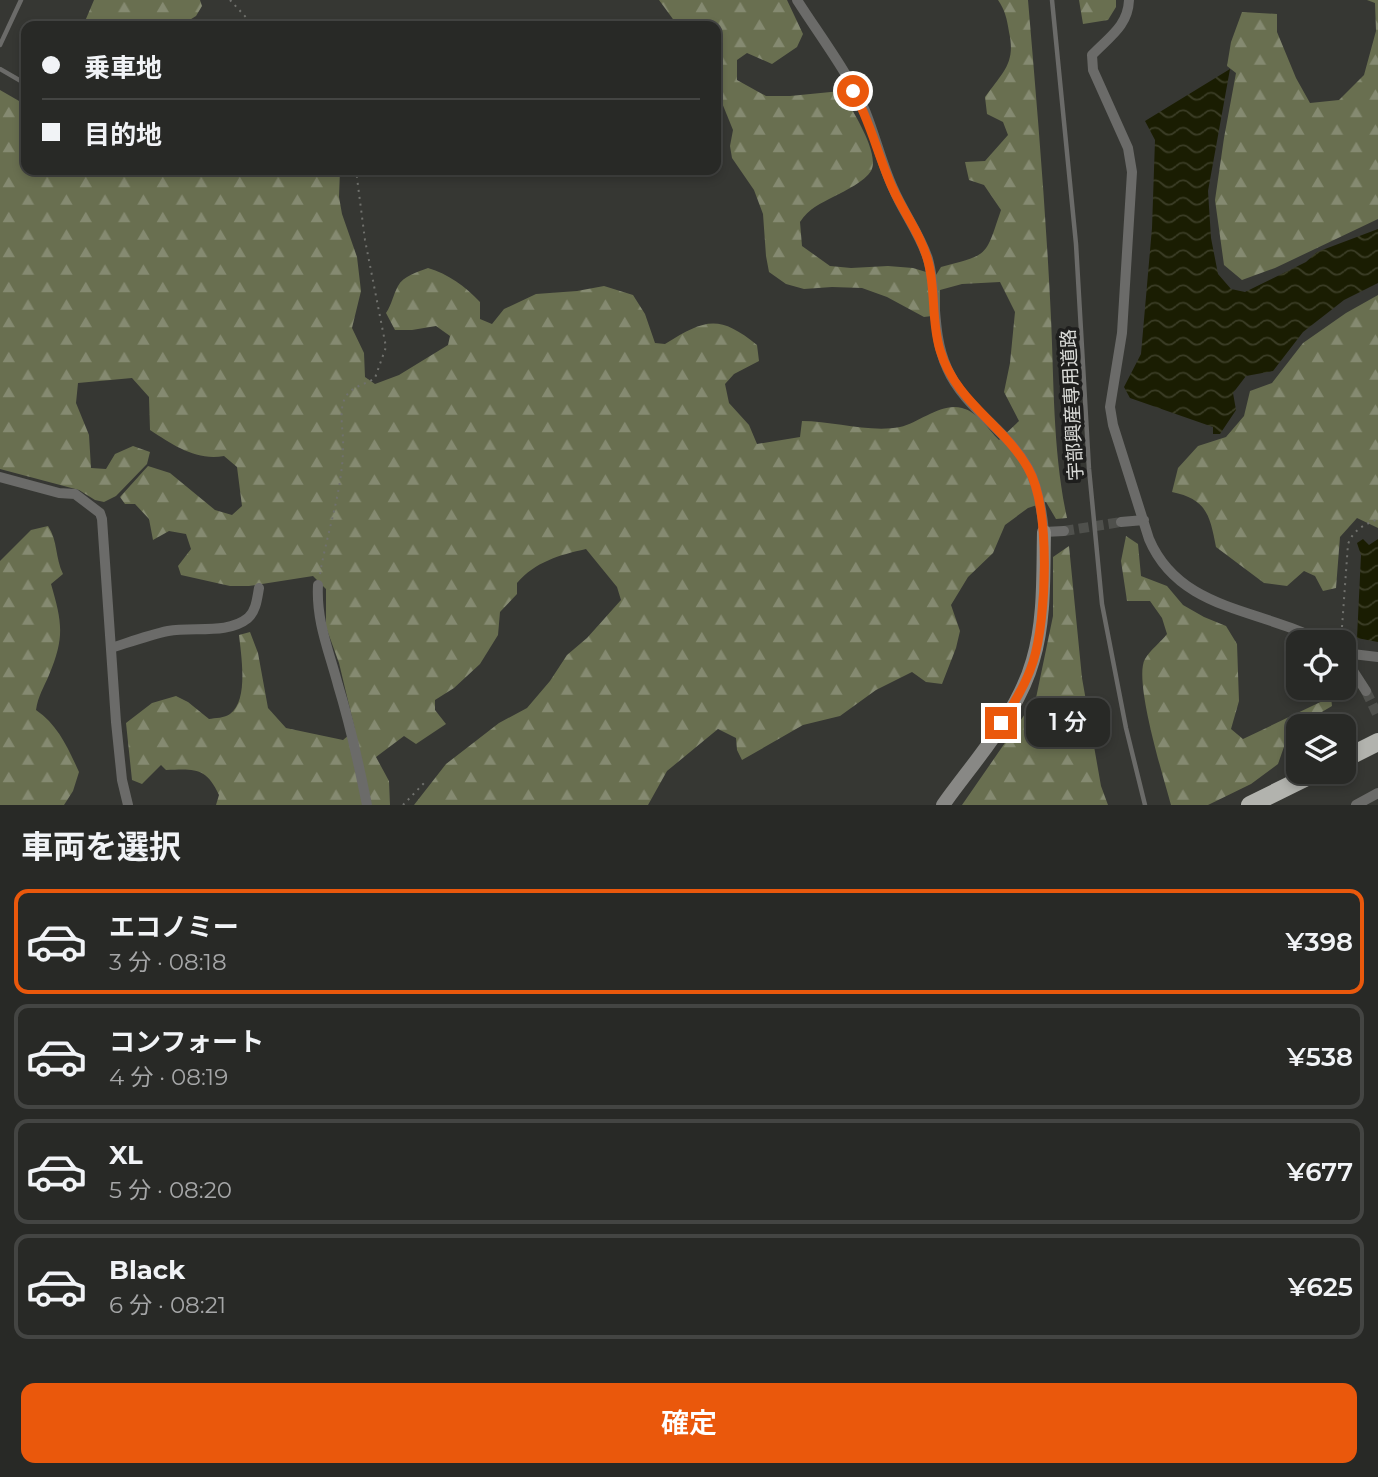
<!DOCTYPE html>
<html lang="ja">
<head>
<meta charset="utf-8">
<style>
  body { margin:0; font-family:Montserrat,"Noto Sans JP",sans-serif; background:#343532; color:#f1f3f6; height:100vh; display:flex; flex-direction:column; font-size:26px; white-space:nowrap }
  * { box-sizing:border-box; margin:0 }
  p { font-size:23px; color:#a5a6a7 }
  .icon { flex:none; width:38px; height:38px; fill:none; stroke:currentColor; stroke-width:2; stroke-linecap:round; stroke-linejoin:round }
  .map { position:relative; height:805px; overflow:hidden }
  .side { display:flex; flex-direction:column; background:#282926; flex:1 }
  .side>* { flex:none }
  .top-card { position:absolute; left:21px; top:21px; width:700px; height:154px; border-radius:14px; box-shadow:0 4px 10px #0003,0 0 0 2px #444543; display:grid; align-content:center; height:154px; padding:0 21px; background:#282926 }
  .tools { position:absolute; left:1286px; top:630px; display:grid; gap:14px }
  .tools a { display:grid; place-items:center; width:70px; height:70px; border-radius:14px; background:#282926; box-shadow:0 4px 10px #0003,0 0 0 2px #444543; font-size:35px }
  .end { position:absolute; width:32px; height:32px; margin:-16px; border:9px solid #ea580c; background:#fff; box-shadow:0 0 0 4px #fff }
  .from { border-radius:50% }
  .bubble { position:absolute; height:49px; border-radius:14px; background:#282926; box-shadow:0 4px 10px #0003,0 0 0 2px #444543; font-size:23px; font-weight:600; line-height:49px; text-align:center }
  .top-card b { display:flex; align-items:center; gap:24px; height:66px; font-size:26px }
  .top-card b+b { border-top:2px solid #444543 }
  .top-card i { width:18px; height:18px; background:#f1f3f6 }
  ul { padding:0; list-style:none }
  li { display:flex; align-items:center; gap:21px; height:105px; margin:0 14px 10px; padding:0 7px; border:4px solid #444543; border-radius:14px }
  li div { flex:1 }
  li b { display:block; font-size:26px }
  li em { font-style:normal; font-weight:600 }
  li.selected { border-color:#ea580c }
  li>.icon { width:63px; height:63px; stroke-width:1.5 }
  h2 { padding:0 21px; font-size:32px; line-height:84px }
  .button { display:flex; gap:14px; margin-top:auto; padding:14px 21px }
  .button a { flex:1; height:80px; border-radius:14px; background:#ea580c; color:#fff; font-size:28px; font-weight:600; line-height:80px; text-align:center }
  .map>svg:first-child { display:block }
  .forest { fill:url(#forest-firs) }
  .water { fill:url(#water-waves) }
  .lines { fill:none; stroke-linecap:round; stroke-linejoin:round }
  .street-tunnel { stroke:#4f504c; stroke-width:10; stroke-dasharray:10 5; stroke-linecap:butt }
  .path { stroke:#70716d; stroke-width:2; stroke-dasharray:2 5; stroke-linecap:butt }
  .lane { stroke:#6b6b69; stroke-width:4.5 }
  .street { stroke:#6b6b69; stroke-width:10 }
  .secondary { stroke:#888885; stroke-width:14 }
  .highway { stroke:#b2b3ae; stroke-width:18 }
  .route { stroke:#ea580c; stroke-width:9 }
  .labels { text-anchor:middle; dominant-baseline:central; stroke-width:7; stroke-linejoin:round; paint-order:stroke }
  .street-label { font-size:19px; fill:#dcddda; stroke:#1e1e1d }
</style>
</head>
<body>
<div class="map">
<svg width="1378" height="805" viewBox="0 0 1378 805">
  <defs>
    <pattern id="forest-firs" width="22" height="20" patternUnits="userSpaceOnUse" patternTransform="scale(1.75)"><rect width="22" height="20" fill="#696f50"/><path d="M5 1l3.5 6h-7zM16 11l3.5 6h-7z" fill="#858a71"/></pattern>
    <pattern id="water-waves" width="16" height="10" patternUnits="userSpaceOnUse" patternTransform="scale(1.75)"><rect width="16" height="10" fill="#1a1d02"/><path d="M0 5q4-4 8 0t8 0" fill="none" stroke="#3b3d26"/></pattern>
  </defs>
  <rect width="100%" height="100%" fill="#363733"/>
  <path class="forest" d="M 94,0 L 200,0 L 202,6 L 196,16 L 180,26 L 83,26 Z
    M 659,0 L 787,0 L 803,34 L 797,47 L 772,64 L 747,53 L 737,60 L 737,80 L 766,96 L 790,96 L 841,91 C 850,107 881,153 871,171 C 865,181 845,191 835,196 C 820,204 809,208 800,222 L 802,246 L 830,266 L 851,268 L 888,266 L 913,268 L 936,275 L 941,267 C 990,254 985,257 1001,210 L 984,185 L 969,180 L 965,162 L 985,161 L 1008,135 L 1003,122 L 987,114 L 985,97 C 1003,72 1016,63 1009,32 C 1007,19 1005,10 998,0 L 1028,0 C 1037,106 1046,212 1051,318 C 1054,384 1053,453 1067,518 L 1056,519 L 1046,502 L 1028,508 L 1005,525 L 993,553 L 968,577 L 951,605 L 960,631 L 956,648 L 942,684 L 926,682 L 912,672 L 876,690 L 840,716 L 803,725 L 742,760 L 737,750 L 736,738 L 718,729 L 667,771 L 648,805 L 414,805 L 446,764 L 499,723 L 527,708 L 550,681 L 567,655 L 587,638 L 621,600 L 617,587 L 586,549 C 559,555 535,562 517,583 L 517,594 L 500,612 L 498,635 L 480,664 L 454,688 L 435,700 L 435,710 L 446,724 L 416,744 L 404,736 L 376,757 L 389,781 L 390,805 L 216,805 L 219,795 C 206,767 195,769 166,770 L 161,765 L 142,784 L 132,780 L 126,723 L 152,703 L 176,696 L 188,702 L 209,719 C 215,718 225,718 230,714 C 249,701 241,654 239,635 L 250,632 L 258,653 L 268,708 L 286,728 L 343,740 L 355,730 L 339,663 L 326,627 L 326,589 L 313,576 L 249,586 L 230,586 L 181,575 L 178,566 L 191,549 L 186,534 L 169,531 L 153,540 L 149,519 L 135,504 L 125,504 L 120,497 L 148,466 L 170,473 L 215,510 L 232,515 L 242,506 L 237,467 L 224,456 C 196,461 173,445 150,430 L 149,397 L 132,378 L 78,383 L 76,403 L 89,435 L 91,468 L 106,469 L 115,454 L 133,446 L 150,452 L 147,464 L 116,496 L 104,502 L 95,500 L 79,490 L 0,469 L 0,90 L 26,105 L 26,170 L 340,170 L 339,197 L 342,214 L 357,257 L 361,291 L 352,328 L 364,353 L 365,377 L 375,384 L 399,375 L 448,345 L 450,336 L 436,326 L 412,330 L 395,330 L 386,313 C 392,304 393,295 398,286 C 403,276 418,272 428,268 C 448,274 465,286 480,302 L 480,319 L 492,324 L 504,309 L 536,294 L 577,291 L 604,286 L 633,295 L 645,314 L 655,343 L 665,344 C 705,319 719,314 757,345 L 759,361 L 734,374 L 725,384 L 729,403 L 749,425 L 757,444 L 800,437 L 802,421 C 833,421 870,433 900,427 C 920,422 942,402 962,408 C 978,412 988,429 999,440 L 1019,421 L 1004,392 L 1010,363 L 1015,312 L 1000,282 L 962,284 L 940,290 L 940,315 L 924,317 L 887,297 L 862,288 L 832,287 L 804,289 L 786,284 L 769,272 L 766,256 L 763,214 L 754,190 L 732,158 L 730,146 L 733,130 L 720,98 L 716,96 L 716,26 L 678,26 Z
    M 1079,0 L 1116,0 L 1116,7 L 1108,20 L 1083,24 Z
    M 1367,0 L 1378,0 L 1378,219 L 1275,268 L 1242,280 L 1224,265 L 1215,200 L 1224,138 L 1236,73 L 1227,66 L 1231,42 L 1242,12 L 1277,14 L 1277,32 L 1296,78 L 1310,103 L 1339,100 L 1364,75 L 1376,31 L 1375,3 Z
    M 1378,295 L 1378,528 L 1357,518 L 1340,537 L 1336,588 L 1323,591 L 1315,576 L 1304,571 L 1287,586 L 1264,583 L 1216,547 C 1210,516 1207,499 1172,492 L 1178,468 L 1198,446 L 1226,437 L 1244,416 L 1250,391 L 1272,383 L 1303,343 L 1346,313 Z
    M 48,526 C 58,541 55,558 63,574 L 51,584 C 62,622 65,637 49,675 C 44,687 38,696 36,710 C 58,725 68,748 79,772 L 73,791 L 64,805 L 0,805 L 0,561 L 31,530 Z
    M 1126,536 L 1138,544 L 1141,576 L 1167,586 L 1183,605 L 1204,617 L 1226,626 L 1237,644 L 1239,701 L 1231,729 L 1243,739 L 1331,697 L 1332,706 L 1298,726 L 1286,741 L 1278,764 L 1251,784 L 1208,805 L 1171,805 C 1164,779 1133,680 1145,659 C 1150,650 1161,642 1167,634 L 1162,618 L 1150,601 L 1127,601 L 1121,561 Z
    M 1069,546 L 1082,678 L 1101,786 L 1108,805 L 962,805 L 1036,698 L 1053,616 L 1053,557 Z"/>
  <path class="water" d="M 1230,69 L 1208,191 L 1211,238 L 1218,274 L 1231,289 L 1245,292 L 1306,262 L 1317,252 L 1378,229 L 1378,283 L 1344,300 L 1303,332 L 1273,371 L 1246,376 L 1233,393 L 1236,410 L 1220,434 L 1213,434 L 1213,427 L 1130,398 L 1124,387 L 1141,354 L 1152,228 L 1155,140 L 1145,121 Z
    M 1363,539 L 1369,545 L 1378,539 L 1378,642 L 1357,638 L 1361,555 L 1357,543 Z"/>
  <g class="lines">
    <path class="street-tunnel" d="M 1064,531 L 1121,522
      M 1366,691 L 1378,716"/>
    <path class="path" d="M 230,0 L 254,26
      M 320,574 C 327,532 343,489 343,447 C 344,431 338,413 345,398 C 351,386 365,385 375,378 L 386,347 L 365,240 L 356,170
      M 1341,641 L 1348,544 C 1354,529 1364,525 1378,519
      M 403,805 L 426,781"/>
    <path class="lane" d="M 1052,0 L 1076,244 L 1089,469 L 1102,604 L 1126,728 L 1145,805
      M 0,45 L 21,0
      M 0,69 L 26,84"/>
    <path class="street" d="M 797,0 C 820,36 849,74 866,113 C 876,138 882,164 893,188 C 903,212 920,234 928,259 C 938,295 931,333 947,368 C 965,410 1011,432 1030,471 C 1039,490 1042,511 1044,532 L 1064,531
      M 1129,0 C 1128,26 1109,37 1092,55 L 1093,70 L 1128,148 L 1132,172 L 1122,333 L 1110,407 L 1113,425 L 1149,539 C 1180,612 1261,608 1322,642
      M 0,477 L 59,493 L 75,494 L 100,513 L 102,519 L 116,722 L 122,780 L 128,805
      M 1121,522 L 1144,520
      M 318,585 C 316,621 329,651 338,685 C 350,724 359,765 367,805
      M 111,648 C 130,642 149,635 168,631 C 193,626 227,635 248,618 C 256,611 257,599 259,588
      M 1344,653 L 1378,657
      M 1344,657 L 1366,691
      M 1356,805 L 1378,793"/>
    <path class="secondary" d="M 943,805 C 975,760 1018,714 1033,660 C 1045,620 1043,574 1044,532"/>
    <path class="highway" d="M 1344,759 L 1378,742
      M 1250,805 L 1317,772"/>
  </g>
  <g class="lines">
    <path class="route" d="M 853,91 C 871,122 878,157 893,189 C 904,213 921,235 928,261 C 936,290 931,321 940,350 C 956,403 1003,424 1028,468 C 1051,508 1047,618 1033,662 C 1026,684 1014,704 1001,723"/>
  </g>
  <g class="labels">
    <g class="street-label">
      <text transform="translate(1072 405) rotate(-93)">宇部興産専用道路</text>
    </g>
  </g>
</svg>
<div class="tools">
<a><svg class="icon" aria-label="locate" viewBox="0 0 24 24"><circle cx="12" cy="12" r="6"/><path d="M12 2v4M12 18v4M2 12h4M18 12h4"/></svg></a>
<a><svg class="icon" aria-label="layers" viewBox="0 0 24 24"><path d="M12 4l9 5-9 5-9-5zM3 14l9 5 9-5"/></svg></a>
</div>
<i class="end from" style="left:853px;top:91px"></i>
<i class="end" style="left:1001px;top:723px"></i>
<div class="bubble" style="left:1026px;top:698px;width:84px">1 分</div>
<div class="top-card">
<b><i class="from"></i>乗車地</b>
<b><i></i>目的地</b>
</div>
</div>
<section class="side">
<h2>車両を選択</h2>
<ul>
<li class="selected"><svg class="icon" aria-label="car" viewBox="0 0 24 24"><path d="M5 17H2v-5l4-1 3-4h7l3 4 3 1v5h-3M9 17h6M6 11h13"/><circle cx="7" cy="17" r="2"/><circle cx="17" cy="17" r="2"/></svg><div><b>エコノミー</b><p>3 分 · 08:18</p></div><em>¥398</em></li>
<li><svg class="icon" aria-label="car" viewBox="0 0 24 24"><path d="M5 17H2v-5l4-1 3-4h7l3 4 3 1v5h-3M9 17h6M6 11h13"/><circle cx="7" cy="17" r="2"/><circle cx="17" cy="17" r="2"/></svg><div><b>コンフォート</b><p>4 分 · 08:19</p></div><em>¥538</em></li>
<li><svg class="icon" aria-label="car" viewBox="0 0 24 24"><path d="M5 17H2v-5l4-1 3-4h7l3 4 3 1v5h-3M9 17h6M6 11h13"/><circle cx="7" cy="17" r="2"/><circle cx="17" cy="17" r="2"/></svg><div><b>XL</b><p>5 分 · 08:20</p></div><em>¥677</em></li>
<li><svg class="icon" aria-label="car" viewBox="0 0 24 24"><path d="M5 17H2v-5l4-1 3-4h7l3 4 3 1v5h-3M9 17h6M6 11h13"/><circle cx="7" cy="17" r="2"/><circle cx="17" cy="17" r="2"/></svg><div><b>Black</b><p>6 分 · 08:21</p></div><em>¥625</em></li>
</ul>
<div class="button"><a>確定</a></div>
</section>
</body>
</html>
